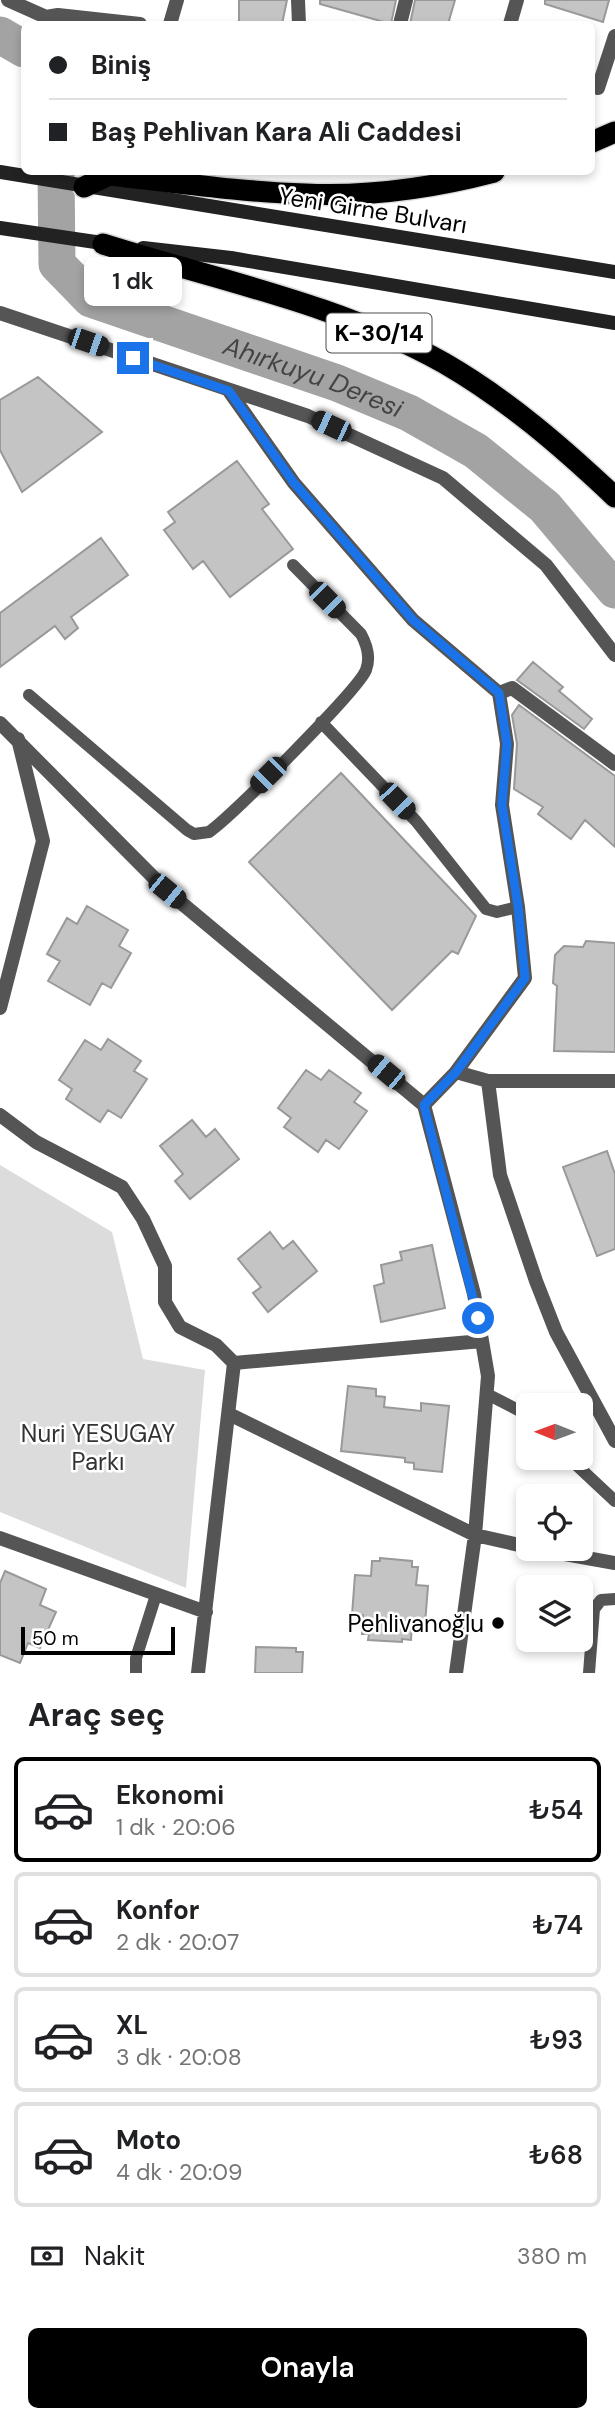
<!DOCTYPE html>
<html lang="tr">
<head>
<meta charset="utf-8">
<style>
  body { margin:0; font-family:"DM Sans",sans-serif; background:#f2f2f2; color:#202124; height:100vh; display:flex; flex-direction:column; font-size:26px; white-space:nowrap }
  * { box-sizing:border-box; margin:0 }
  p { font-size:23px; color:#757577 }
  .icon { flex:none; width:38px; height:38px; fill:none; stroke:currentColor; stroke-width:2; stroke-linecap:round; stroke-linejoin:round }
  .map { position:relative; height:1673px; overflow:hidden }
  .panel { display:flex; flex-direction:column; background:#fff; flex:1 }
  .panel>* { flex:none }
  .hud { position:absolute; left:21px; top:21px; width:574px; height:154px; border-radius:10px; box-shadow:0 4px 10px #0003; display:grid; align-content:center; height:154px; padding:0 28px; background:#fff }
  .needle { width:46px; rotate:271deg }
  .controls { position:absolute; left:516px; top:1393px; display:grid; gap:14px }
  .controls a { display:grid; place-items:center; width:77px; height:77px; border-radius:10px; background:#fff; box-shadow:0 4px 10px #0003; font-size:35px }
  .scale { position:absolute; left:21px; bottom:18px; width:154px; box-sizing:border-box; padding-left:7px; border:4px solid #000; border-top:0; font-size:19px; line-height:24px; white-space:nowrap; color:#000; -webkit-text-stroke:5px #fff; paint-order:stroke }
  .end { position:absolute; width:32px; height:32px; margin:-16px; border:9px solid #1a73e8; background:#fff; box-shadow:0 0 0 4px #fff }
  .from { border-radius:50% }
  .bubble { position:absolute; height:49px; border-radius:10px; background:#fff; box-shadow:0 4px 10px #0003; font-size:23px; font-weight:600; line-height:49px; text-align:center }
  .car { position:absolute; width:21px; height:42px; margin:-21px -10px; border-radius:9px; box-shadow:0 0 5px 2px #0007; background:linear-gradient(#222 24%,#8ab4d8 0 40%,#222 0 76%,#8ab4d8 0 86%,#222 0) }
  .hud b { display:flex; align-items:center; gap:24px; height:66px; font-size:26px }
  .hud b+b { border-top:2px solid #e0e0e0 }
  .hud i { width:18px; height:18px; background:#202124 }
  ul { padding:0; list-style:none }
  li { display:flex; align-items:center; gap:21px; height:105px; margin:0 14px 10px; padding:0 14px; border:4px solid #e0e0e0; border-radius:10px }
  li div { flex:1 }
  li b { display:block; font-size:26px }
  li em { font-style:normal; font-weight:600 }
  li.on { border-color:#000 }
  li>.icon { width:63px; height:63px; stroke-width:1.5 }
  h2 { padding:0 28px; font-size:32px; line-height:84px }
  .pay { display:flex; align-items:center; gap:18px; height:77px; padding:0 28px; font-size:26px }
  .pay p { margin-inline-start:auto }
  .button { display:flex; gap:14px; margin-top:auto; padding:14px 28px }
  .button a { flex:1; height:80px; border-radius:10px; background:#000; color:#fff; font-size:28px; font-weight:600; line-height:80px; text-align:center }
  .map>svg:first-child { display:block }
  .green { fill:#dcdcdc }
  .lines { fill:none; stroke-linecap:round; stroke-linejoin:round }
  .river { stroke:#a3a3a3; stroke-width:37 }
  .building { fill:#c4c4c4; stroke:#999; stroke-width:2 }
  .highway-casing { stroke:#dbdbdb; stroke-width:24 }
  .lane { stroke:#555; stroke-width:12 }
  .street { stroke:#555; stroke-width:14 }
  .secondary { stroke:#222; stroke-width:14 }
  .highway { stroke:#000; stroke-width:21 }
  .route { stroke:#1a73e8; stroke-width:9 }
  .poi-dot { fill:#000; stroke:#fff; stroke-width:2.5 }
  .labels { text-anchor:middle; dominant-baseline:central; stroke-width:5; stroke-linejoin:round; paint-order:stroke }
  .shield { fill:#fff; stroke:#4c4c4c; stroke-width:2 }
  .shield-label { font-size:23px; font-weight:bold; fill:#000 }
  .street-label { font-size:24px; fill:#000; stroke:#fff }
  .park-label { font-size:24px; fill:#333; stroke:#fff }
  .poi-label { font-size:24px; fill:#000; stroke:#fff; text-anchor:end }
  .water-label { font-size:26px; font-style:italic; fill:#444; stroke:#fff }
</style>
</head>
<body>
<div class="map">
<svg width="615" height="1673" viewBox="0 0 615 1673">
  <rect width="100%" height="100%" fill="#fff"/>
  <path class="green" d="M 0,1165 L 112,1232 L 143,1359 L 205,1370 L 186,1588 L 0,1512 Z"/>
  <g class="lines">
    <g class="river">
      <path d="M 0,35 L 24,49"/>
      <path id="s1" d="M 56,172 L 57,264 L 91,299 L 337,383 L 409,413 L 476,451 L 545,507 L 615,590"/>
    </g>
  </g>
  <path class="building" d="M 239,0 L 287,0 L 282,24 L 239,24 Z
    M 320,0 L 396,0 L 391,24 L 320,4 Z
    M 415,0 L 455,0 L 448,24 L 410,24 Z
    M 545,0 L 609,0 L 603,22 L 545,4 Z
    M 38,377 L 102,432 L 22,492 L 0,450 L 0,400 Z
    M 237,461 L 269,504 L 262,509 L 293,549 L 230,597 L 203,561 L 193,569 L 164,530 L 175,522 L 168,512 Z
    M 101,538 L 128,575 L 71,617 L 78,628 L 65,639 L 55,626 L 0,667 L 0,613 Z
    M 533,662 L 563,687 L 559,691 L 592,719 L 584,729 L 517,680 Z
    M 519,705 L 615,776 L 615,847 L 585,820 L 571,839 L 538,814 L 543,807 L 514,789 L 517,744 L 512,715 Z
    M 341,773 L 476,916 L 458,954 L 452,951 L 392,1010 L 249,862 Z
    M 87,906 L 128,930 L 119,946 L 131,953 L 111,988 L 102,983 L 90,1005 L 48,981 L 60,961 L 47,954 L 67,918 L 77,924 Z
    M 586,941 L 615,943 L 615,1052 L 554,1051 L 557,986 L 553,983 L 555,955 L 564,946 L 583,947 Z
    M 108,1039 L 141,1061 L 134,1071 L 147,1079 L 121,1118 L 108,1110 L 100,1122 L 66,1099 L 72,1089 L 59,1080 L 85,1040 L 101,1050 Z
    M 306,1070 L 321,1080 L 329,1070 L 361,1093 L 354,1102 L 367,1111 L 339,1149 L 326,1140 L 318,1152 L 284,1127 L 291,1118 L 278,1108 Z
    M 192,1120 L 206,1137 L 215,1129 L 239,1159 L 190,1199 L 175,1181 L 183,1174 L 160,1146 Z
    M 607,1151 L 615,1174 L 615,1249 L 597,1256 L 563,1167 Z
    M 270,1232 L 283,1249 L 293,1241 L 317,1271 L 268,1312 L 253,1293 L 261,1287 L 238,1259 Z
    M 432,1245 L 445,1308 L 381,1322 L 374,1286 L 384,1283 L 381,1265 L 402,1260 L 400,1252 Z
    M 348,1386 L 376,1389 L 376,1396 L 385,1397 L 384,1407 L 421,1411 L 421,1403 L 449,1406 L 442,1472 L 414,1469 L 414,1463 L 405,1462 L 405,1458 L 341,1451 Z
    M 380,1558 L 412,1561 L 412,1567 L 418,1567 L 416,1585 L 428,1586 L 425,1624 L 412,1623 L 411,1640 L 402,1639 L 402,1642 L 368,1640 L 369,1634 L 362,1634 L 363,1615 L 352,1615 L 355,1575 L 371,1576 L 372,1561 L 380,1561 Z
    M 5,1571 L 46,1589 L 40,1605 L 56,1612 L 40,1648 L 28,1643 L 20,1663 L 0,1655 L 0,1583 Z
    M 256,1647 L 296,1648 L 296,1652 L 303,1652 L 302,1673 L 255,1673 Z"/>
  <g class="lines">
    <defs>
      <path id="highway" d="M 592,142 L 615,132
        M 84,187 L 109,175 C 174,182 240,192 305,194 C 369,197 433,188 494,172
        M 103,244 C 217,280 339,304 444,363 C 508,400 562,447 615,497"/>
    </defs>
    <use href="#highway" class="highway-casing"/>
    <path class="lane" d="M 29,695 L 187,830 L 194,834 L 209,832 C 231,817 358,690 366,670 C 371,657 367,645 361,634 L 293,565
      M 321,722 L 416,821 L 486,909 L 497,912 L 518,907
      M 487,1394 L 520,1411 L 528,1419
      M 569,1458 L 615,1501
      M 136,1673 L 136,1658 L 156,1595
      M 589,1673 L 594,1609 L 601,1600 L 615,1599"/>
    <path class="street" d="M 8,0 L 46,17 L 58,15 L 140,24
      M 298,0 L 299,24
      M 170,24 L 177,0
      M 400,24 L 406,0
      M 510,24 L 517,0
      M 598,88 L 615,36
      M 0,313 L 308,416 L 443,478 L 546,565 L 615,655
      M 229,391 L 294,483 L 413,620 L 499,693 L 507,744 L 502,805 L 518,907 L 525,978 L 456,1072
      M 499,693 L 512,688 L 615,764
      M 0,723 L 167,891 L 424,1105 L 474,1294 L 488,1376 L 475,1535 L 456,1673
      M 0,1008 L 43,841 L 18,739
      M 488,1081 L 615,1081
      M 424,1105 L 456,1072 L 488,1081 L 500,1175 L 536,1281 L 556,1332 L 615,1441
      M 0,1115 L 36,1142 L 122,1187 L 143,1219 L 165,1266 L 165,1302 L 180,1327 L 216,1345 L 234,1363 L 198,1673
      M 234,1363 L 482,1341
      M 229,1414 L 475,1535 L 528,1547
      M 0,1538 L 206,1612
      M 537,1549 L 615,1563"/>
    <path class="secondary" d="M 0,172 L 615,272
      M 0,228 L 109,244
      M 143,248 L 231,258 L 615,323"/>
    <use href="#highway" class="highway"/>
  </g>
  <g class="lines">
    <path class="route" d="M 133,358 L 229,391 L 294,483 L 413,620 L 499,693 L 507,744 L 502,805 L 518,906 L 525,978 L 456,1072 L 424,1105 L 478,1318"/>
  </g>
  <circle class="poi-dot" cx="498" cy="1623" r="7"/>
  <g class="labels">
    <rect class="shield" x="326.5" y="313.5" width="105" height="39" rx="5"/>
    <g class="shield-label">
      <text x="379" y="333">K-30/14</text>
    </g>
    <g class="street-label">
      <text transform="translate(373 210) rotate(9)">Yeni Girne Bulvarı</text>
    </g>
    <g class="park-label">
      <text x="98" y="1433">Nuri YESUGAY<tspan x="98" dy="28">Parkı</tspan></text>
    </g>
    <g class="poi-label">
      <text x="484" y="1623">Pehlivanoğlu</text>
    </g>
    <g class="water-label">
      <text stroke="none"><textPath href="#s1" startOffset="376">Ahırkuyu Deresi</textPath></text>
    </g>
  </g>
</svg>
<div class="controls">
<a><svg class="needle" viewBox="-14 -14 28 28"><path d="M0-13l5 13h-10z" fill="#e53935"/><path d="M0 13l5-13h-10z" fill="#757577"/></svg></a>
<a><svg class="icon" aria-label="locate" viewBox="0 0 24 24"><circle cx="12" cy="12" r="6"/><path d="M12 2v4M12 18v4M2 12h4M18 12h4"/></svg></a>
<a><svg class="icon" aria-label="layers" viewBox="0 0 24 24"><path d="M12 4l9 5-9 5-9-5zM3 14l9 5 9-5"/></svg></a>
</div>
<div class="scale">50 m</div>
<i class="end from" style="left:478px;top:1318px"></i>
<i class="end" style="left:133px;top:358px"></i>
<div class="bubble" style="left:84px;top:257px;width:98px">1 dk</div>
<i class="car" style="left:88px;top:342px;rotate:109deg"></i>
<i class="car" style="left:331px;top:426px;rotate:295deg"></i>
<i class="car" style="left:327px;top:600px;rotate:135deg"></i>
<i class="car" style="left:268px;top:775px;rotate:225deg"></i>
<i class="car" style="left:397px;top:801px;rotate:136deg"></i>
<i class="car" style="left:167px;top:891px;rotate:129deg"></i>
<i class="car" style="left:386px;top:1072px;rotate:310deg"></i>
<div class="hud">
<b><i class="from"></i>Biniş</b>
<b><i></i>Baş Pehlivan Kara Ali Caddesi</b>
</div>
</div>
<section class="panel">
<h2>Araç seç</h2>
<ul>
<li class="on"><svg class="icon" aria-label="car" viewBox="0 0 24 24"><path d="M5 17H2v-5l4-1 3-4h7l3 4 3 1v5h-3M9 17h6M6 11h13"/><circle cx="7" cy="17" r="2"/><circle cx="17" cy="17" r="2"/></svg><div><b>Ekonomi</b><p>1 dk · 20:06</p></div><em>₺54</em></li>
<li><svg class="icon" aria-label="car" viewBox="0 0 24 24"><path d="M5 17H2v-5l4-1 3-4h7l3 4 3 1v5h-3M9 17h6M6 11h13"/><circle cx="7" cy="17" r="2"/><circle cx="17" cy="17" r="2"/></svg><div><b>Konfor</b><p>2 dk · 20:07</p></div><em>₺74</em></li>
<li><svg class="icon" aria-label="car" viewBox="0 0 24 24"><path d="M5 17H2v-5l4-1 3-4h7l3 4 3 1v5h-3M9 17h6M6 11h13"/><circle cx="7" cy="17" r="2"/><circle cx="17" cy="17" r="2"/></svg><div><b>XL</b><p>3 dk · 20:08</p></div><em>₺93</em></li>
<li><svg class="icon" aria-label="car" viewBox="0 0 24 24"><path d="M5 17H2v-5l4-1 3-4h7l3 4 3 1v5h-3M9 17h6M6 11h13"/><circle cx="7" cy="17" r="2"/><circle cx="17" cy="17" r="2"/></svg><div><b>Moto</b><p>4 dk · 20:09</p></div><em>₺68</em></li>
</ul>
<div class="pay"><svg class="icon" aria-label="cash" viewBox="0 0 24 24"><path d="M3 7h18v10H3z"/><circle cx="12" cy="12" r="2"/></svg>Nakit<p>380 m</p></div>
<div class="button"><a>Onayla</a></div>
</section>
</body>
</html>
